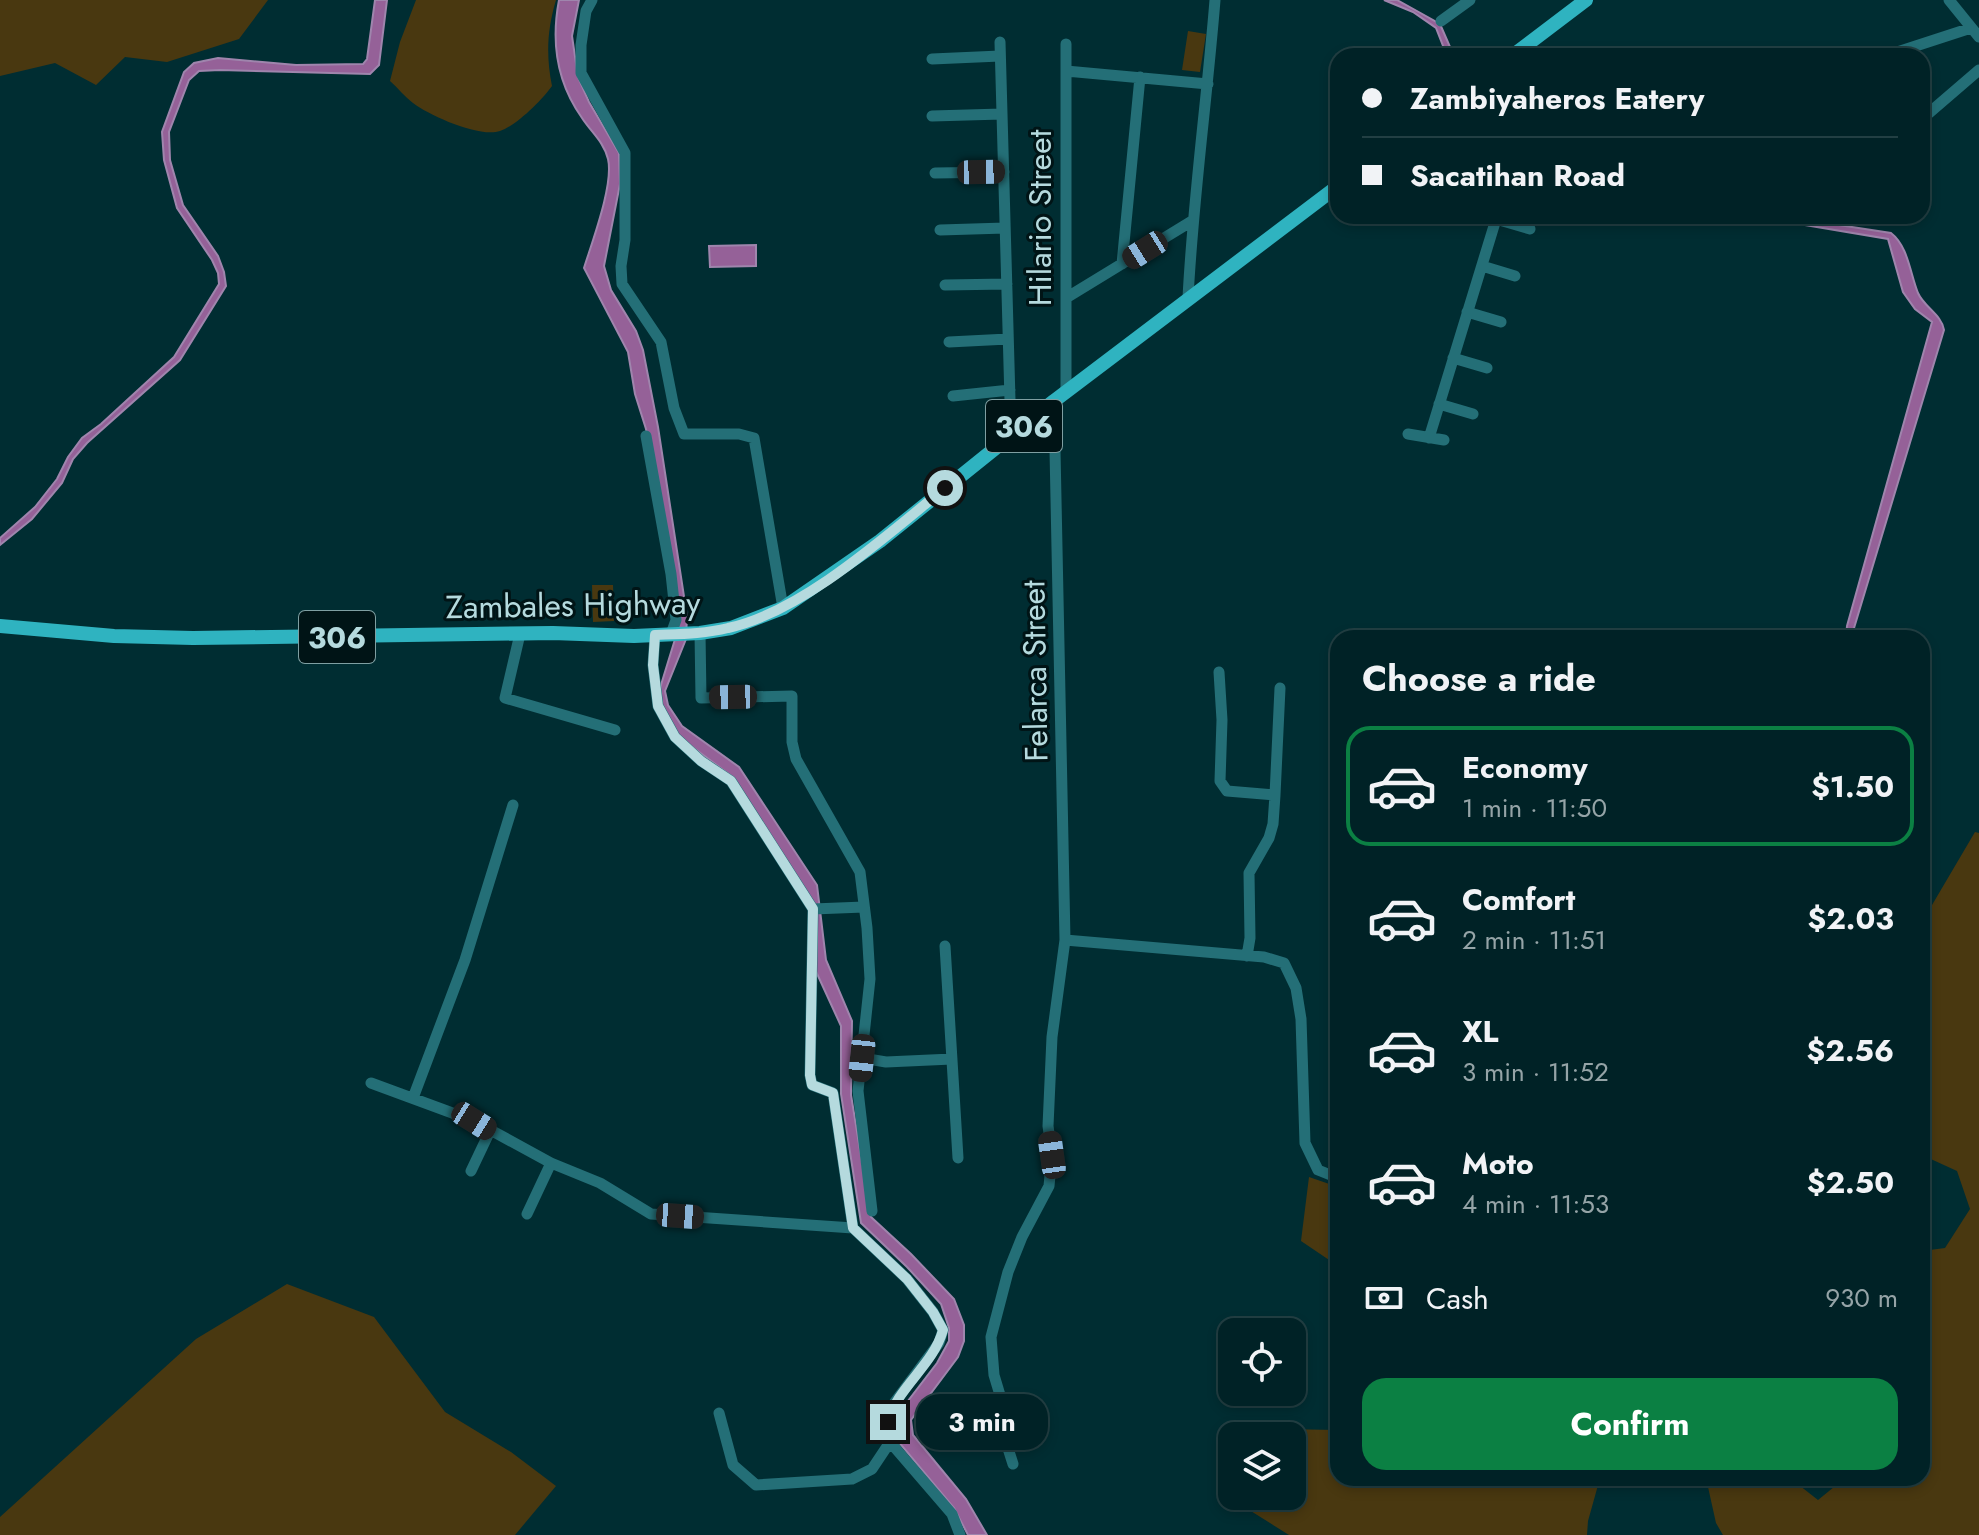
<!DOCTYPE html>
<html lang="en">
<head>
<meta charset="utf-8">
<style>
  body { margin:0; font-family:Jost,sans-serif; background:#0a2a2e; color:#f1f3f6; height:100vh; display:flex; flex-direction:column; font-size:30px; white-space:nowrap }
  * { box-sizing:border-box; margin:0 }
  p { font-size:26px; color:#95a4a7 }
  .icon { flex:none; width:44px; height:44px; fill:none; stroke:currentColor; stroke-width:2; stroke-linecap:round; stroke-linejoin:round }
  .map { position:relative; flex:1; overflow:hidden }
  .details { position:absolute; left:1330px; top:630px; width:600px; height:856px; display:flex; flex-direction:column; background:#002226; border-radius:24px; box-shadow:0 4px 12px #0003,0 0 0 2px #223f43 }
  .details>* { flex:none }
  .hud { position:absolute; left:1330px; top:48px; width:600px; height:176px; border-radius:24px; box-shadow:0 4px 12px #0003,0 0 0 2px #223f43; display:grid; align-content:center; height:176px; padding:0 32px; background:#002226 }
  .tools { position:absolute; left:1218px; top:1318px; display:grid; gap:16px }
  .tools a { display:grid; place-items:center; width:88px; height:88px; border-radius:16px; background:#002226; box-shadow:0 4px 12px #0003,0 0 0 2px #223f43; font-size:40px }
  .end { position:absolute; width:36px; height:36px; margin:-18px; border:10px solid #b5dade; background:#111; box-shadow:0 0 0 4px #111 }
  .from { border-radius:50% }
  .bubble { position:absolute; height:56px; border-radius:24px; background:#002226; box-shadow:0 4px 12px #0003,0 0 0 2px #223f43; font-size:26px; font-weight:700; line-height:56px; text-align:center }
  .car { position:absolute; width:24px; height:48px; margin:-24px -12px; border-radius:10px; box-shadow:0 0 6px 2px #0007; background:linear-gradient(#222 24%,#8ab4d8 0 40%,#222 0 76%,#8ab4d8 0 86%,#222 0) }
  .hud b { display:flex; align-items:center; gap:28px; height:76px; font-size:30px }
  .hud b+b { border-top:2px solid #223f43 }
  .hud i { width:20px; height:20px; background:#f1f3f6 }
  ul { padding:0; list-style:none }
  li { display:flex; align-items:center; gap:24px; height:120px; margin:0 16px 12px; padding:0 16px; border:4px solid transparent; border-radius:24px }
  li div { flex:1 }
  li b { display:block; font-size:30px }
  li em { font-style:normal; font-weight:700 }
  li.current { border-color:#0b8043 }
  li>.icon { width:72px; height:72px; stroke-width:1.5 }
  h2 { padding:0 32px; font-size:36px; line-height:96px }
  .pay { display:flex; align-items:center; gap:20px; height:88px; padding:0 32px; font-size:30px }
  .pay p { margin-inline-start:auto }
  .primary-button { display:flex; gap:16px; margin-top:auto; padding:16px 32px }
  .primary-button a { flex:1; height:92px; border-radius:24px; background:#0b8043; color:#fff; font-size:32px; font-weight:700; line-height:92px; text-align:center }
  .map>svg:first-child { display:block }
  .green { fill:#493810 }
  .water { fill:#956198; stroke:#9f85ad; stroke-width:2 }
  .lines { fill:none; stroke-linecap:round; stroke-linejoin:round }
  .minor { stroke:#246f77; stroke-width:11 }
  .major { stroke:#2fb3c0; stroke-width:14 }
  .route { stroke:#b5dade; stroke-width:10 }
  .labels { text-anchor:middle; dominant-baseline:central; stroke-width:6; stroke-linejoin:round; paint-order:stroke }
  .shield { fill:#001416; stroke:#7f9fa2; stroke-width:2 }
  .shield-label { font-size:30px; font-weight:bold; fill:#b5dade }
  .street-label { font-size:32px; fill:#b5dade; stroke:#001416 }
</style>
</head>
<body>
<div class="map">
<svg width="1979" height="1535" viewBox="0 0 1979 1535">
  <rect width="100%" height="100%" fill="#002d32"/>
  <path class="green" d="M 0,0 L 268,0 L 239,39 L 167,62 L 125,57 L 96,85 L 55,63 L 0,76 Z
    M 416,0 L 556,0 C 547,30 546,56 552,86 C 542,100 516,126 500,131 C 480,138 430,116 413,103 C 405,97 398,88 390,81 L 400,42 Z
    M 1188,31 L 1206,34 L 1200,72 L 1182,70 Z
    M 592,585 L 613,585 L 614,621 L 593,622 Z
    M 1975,832 L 1979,833 L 1979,1535 L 1723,1535 L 1716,1523 L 1706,1478 L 1790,1478 L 1818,1500 L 1845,1478 L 1922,1478 L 1922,1251 L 1945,1248 L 1970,1209 L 1957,1171 L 1922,1155 L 1922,922 Z
    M 1309,1177 L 1338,1187 L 1338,1266 L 1301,1241 Z
    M 287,1284 L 374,1317 L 445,1412 L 511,1452 L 556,1486 L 515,1535 L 0,1535 L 0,1517 L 196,1339 Z
    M 1279,1429 L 1338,1430 L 1338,1478 L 1600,1478 L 1588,1521 L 1587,1535 L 1289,1535 L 1230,1498 L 1218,1461 L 1227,1438 L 1232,1437 L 1232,1496 L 1292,1496 L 1292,1436 L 1237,1436 Z"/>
  <path class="water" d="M 375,0 L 387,0 L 379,65 L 370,74 L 220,70 L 199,71 L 189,80 L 169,132 L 170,160 L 183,205 L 218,256 L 224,272 L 226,286 L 180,360 L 87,443 L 73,459 L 62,483 L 32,519 L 0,545 L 0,538 L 35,507 L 57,479 L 68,457 L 82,438 L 101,424 L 174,357 L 219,284 L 218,273 L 212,260 L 177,208 L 164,160 L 162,132 L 184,72 L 194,63 L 218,58 L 296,65 L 363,64 L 367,59 Z
    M 559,0 L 579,0 L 572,36 L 578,77 L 589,102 L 619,153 L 620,184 L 604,266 L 611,290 L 636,331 L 643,350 L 658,427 L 687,616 L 686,639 L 665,691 L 668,705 L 682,726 L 739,767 L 817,885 L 826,960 L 852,1021 L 851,1095 L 871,1217 L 911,1254 L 954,1299 L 964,1325 L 964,1341 L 958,1357 L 911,1420 L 913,1435 L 966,1499 L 987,1535 L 968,1535 L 954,1508 L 897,1440 L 894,1424 L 898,1414 L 937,1363 L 949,1341 L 949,1328 L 941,1304 L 907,1267 L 861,1223 L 841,1094 L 841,1026 L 813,965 L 809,900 L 734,778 L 675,734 L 660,705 L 661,685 L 676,636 L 662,520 L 646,429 L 635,394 L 628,352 L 584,268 C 592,242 614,184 608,159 C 604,142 591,132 582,118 C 557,83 551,42 559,0 Z
    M 1384,0 L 1397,0 L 1440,24 L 1454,56 L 1447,56 L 1436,28 L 1413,12 Z
    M 1752,216 L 1780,216 L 1891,233 C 1908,246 1910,273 1918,293 C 1924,307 1942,315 1944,330 L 1851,638 L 1846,638 L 1847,626 L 1932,322 L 1915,309 L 1903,292 L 1888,239 Z
    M 756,245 L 756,266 L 710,267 L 709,246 Z"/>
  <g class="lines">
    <path class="minor" d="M 592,0 L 586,11 L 581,45 L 581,73 L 625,153 L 625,240 L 621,266 L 622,284 L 661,342 L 674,408 L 684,434 L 739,434 L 754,438 L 783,608
      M 1949,0 L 1979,37
      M 1441,21 L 1470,0
      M 1000,42 L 1011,436
      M 1066,44 L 1066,393
      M 1885,56 L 1971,28
      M 932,59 L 1000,56
      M 1066,71 L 1208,84
      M 932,116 L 1002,114
      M 1922,119 L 1979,70
      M 935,173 L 1004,172
      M 1496,219 L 1530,229
      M 940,230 L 1005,228
      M 1122,264 L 1140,77
      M 1482,266 L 1515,276
      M 945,285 L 1007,284
      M 1066,298 L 1192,221
      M 1188,298 C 1193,198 1207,100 1215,0
      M 1467,312 L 1501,322
      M 949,342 L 1008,339
      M 1453,358 L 1487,368
      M 953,396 L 1010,390
      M 1439,404 L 1473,414
      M 1408,434 L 1444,440
      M 646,436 L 671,574 L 676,620 L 671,634
      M 1429,438 L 1497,216
      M 700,633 L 701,698 L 792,696 L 792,742 L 796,759 L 860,872 L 867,928 L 870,979 L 858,1091 L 872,1211
      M 520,634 L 505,698 L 615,730
      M 655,635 L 653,665 L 658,706 L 675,737 L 701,761 L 731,781 L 813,909 L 810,1075 L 812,1085 L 833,1093 L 853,1228 L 907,1279 L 933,1312 L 943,1330 L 939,1343 L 892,1406 L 888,1422 L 890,1442 L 952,1514 L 960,1535
      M 1219,672 L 1222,720 L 1220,781 L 1227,791 L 1275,795 L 1273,824 L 1269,838 L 1249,873 L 1250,938 L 1247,956
      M 1275,795 L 1280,688
      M 813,909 L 864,907
      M 1065,940 L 1264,957 L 1284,963 L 1296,988 L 1301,1019 L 1305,1143 L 1318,1170 L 1338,1178
      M 945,946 L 958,1158
      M 862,1058 L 886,1062 L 952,1059
      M 371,1083 L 474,1121 L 551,1163 L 600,1183 L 651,1214 L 853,1228
      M 413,1098 L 465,960 L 513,805
      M 471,1171 L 490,1131
      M 527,1214 L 551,1163
      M 719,1413 L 733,1465 L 756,1485 L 852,1479 L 872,1469 L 890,1442
      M 1013,1464 L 1006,1442 L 1000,1395 L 994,1375 L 991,1337 L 1008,1272 L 1022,1237 L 1049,1186 L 1052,1155 L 1048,1126 L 1052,1037 L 1065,940 L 1054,401"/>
    <path class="major" d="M 1512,56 L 1586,0
      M 0,626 L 114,636 L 193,638 L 553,633 L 634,636 L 700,633 L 731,628 L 783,608 L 880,541 L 1054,401 L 1338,186"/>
  </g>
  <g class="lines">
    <path class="route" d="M 888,1422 C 897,1387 933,1366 943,1330 L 933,1312 L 907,1279 L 853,1228 L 833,1093 L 812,1085 L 810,1075 L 813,909 L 731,781 L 701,761 L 675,737 L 658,706 L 653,665 L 655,635 C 679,634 704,634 728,628 C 802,612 886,536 945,488"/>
  </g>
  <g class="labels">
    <g class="shield">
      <rect x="986" y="400" width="76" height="52" rx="6"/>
      <rect x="299" y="611" width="76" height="52" rx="6"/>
    </g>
    <g class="shield-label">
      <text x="1024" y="426">306</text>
      <text x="337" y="637">306</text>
    </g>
    <g class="street-label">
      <text transform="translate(1040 218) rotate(-90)">Hilario Street</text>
      <text transform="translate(573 605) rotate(-1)">Zambales Highway</text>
      <text transform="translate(1035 671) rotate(-91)">Felarca Street</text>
    </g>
  </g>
</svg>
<div class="tools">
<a><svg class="icon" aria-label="locate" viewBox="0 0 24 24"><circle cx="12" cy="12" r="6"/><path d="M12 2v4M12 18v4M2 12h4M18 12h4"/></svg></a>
<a><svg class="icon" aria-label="layers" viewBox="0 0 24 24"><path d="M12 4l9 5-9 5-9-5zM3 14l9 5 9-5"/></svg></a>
</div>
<i class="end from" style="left:945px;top:488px"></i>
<i class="end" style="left:888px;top:1422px"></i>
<div class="bubble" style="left:916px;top:1394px;width:132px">3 min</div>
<i class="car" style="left:981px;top:172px;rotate:89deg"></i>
<i class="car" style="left:1145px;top:250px;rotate:238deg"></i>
<i class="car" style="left:733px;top:697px;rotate:269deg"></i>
<i class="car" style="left:862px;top:1058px;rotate:186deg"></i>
<i class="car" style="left:474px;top:1121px;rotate:122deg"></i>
<i class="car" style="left:1052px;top:1155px;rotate:352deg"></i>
<i class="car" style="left:680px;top:1216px;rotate:94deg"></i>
<div class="hud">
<b><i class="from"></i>Zambiyaheros Eatery</b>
<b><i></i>Sacatihan Road</b>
</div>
<section class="details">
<h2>Choose a ride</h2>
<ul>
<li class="current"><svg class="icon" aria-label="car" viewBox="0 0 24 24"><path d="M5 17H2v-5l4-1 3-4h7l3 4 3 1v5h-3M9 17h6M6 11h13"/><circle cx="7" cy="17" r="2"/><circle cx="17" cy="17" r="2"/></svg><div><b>Economy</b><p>1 min · 11:50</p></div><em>$1.50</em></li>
<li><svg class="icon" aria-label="car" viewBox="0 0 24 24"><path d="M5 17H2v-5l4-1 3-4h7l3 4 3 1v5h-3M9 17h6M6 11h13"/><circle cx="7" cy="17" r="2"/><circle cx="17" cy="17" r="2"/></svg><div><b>Comfort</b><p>2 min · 11:51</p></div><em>$2.03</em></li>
<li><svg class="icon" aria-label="car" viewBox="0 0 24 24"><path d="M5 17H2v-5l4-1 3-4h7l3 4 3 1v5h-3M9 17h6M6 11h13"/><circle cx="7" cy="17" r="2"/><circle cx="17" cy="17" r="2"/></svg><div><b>XL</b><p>3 min · 11:52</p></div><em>$2.56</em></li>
<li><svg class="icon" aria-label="car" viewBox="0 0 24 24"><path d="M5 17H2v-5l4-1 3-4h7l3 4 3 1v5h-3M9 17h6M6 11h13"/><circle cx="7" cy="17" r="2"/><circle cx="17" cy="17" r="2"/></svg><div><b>Moto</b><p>4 min · 11:53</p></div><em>$2.50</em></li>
</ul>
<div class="pay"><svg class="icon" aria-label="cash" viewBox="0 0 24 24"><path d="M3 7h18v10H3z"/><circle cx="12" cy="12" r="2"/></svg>Cash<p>930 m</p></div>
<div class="primary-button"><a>Confirm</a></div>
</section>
</div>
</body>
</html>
